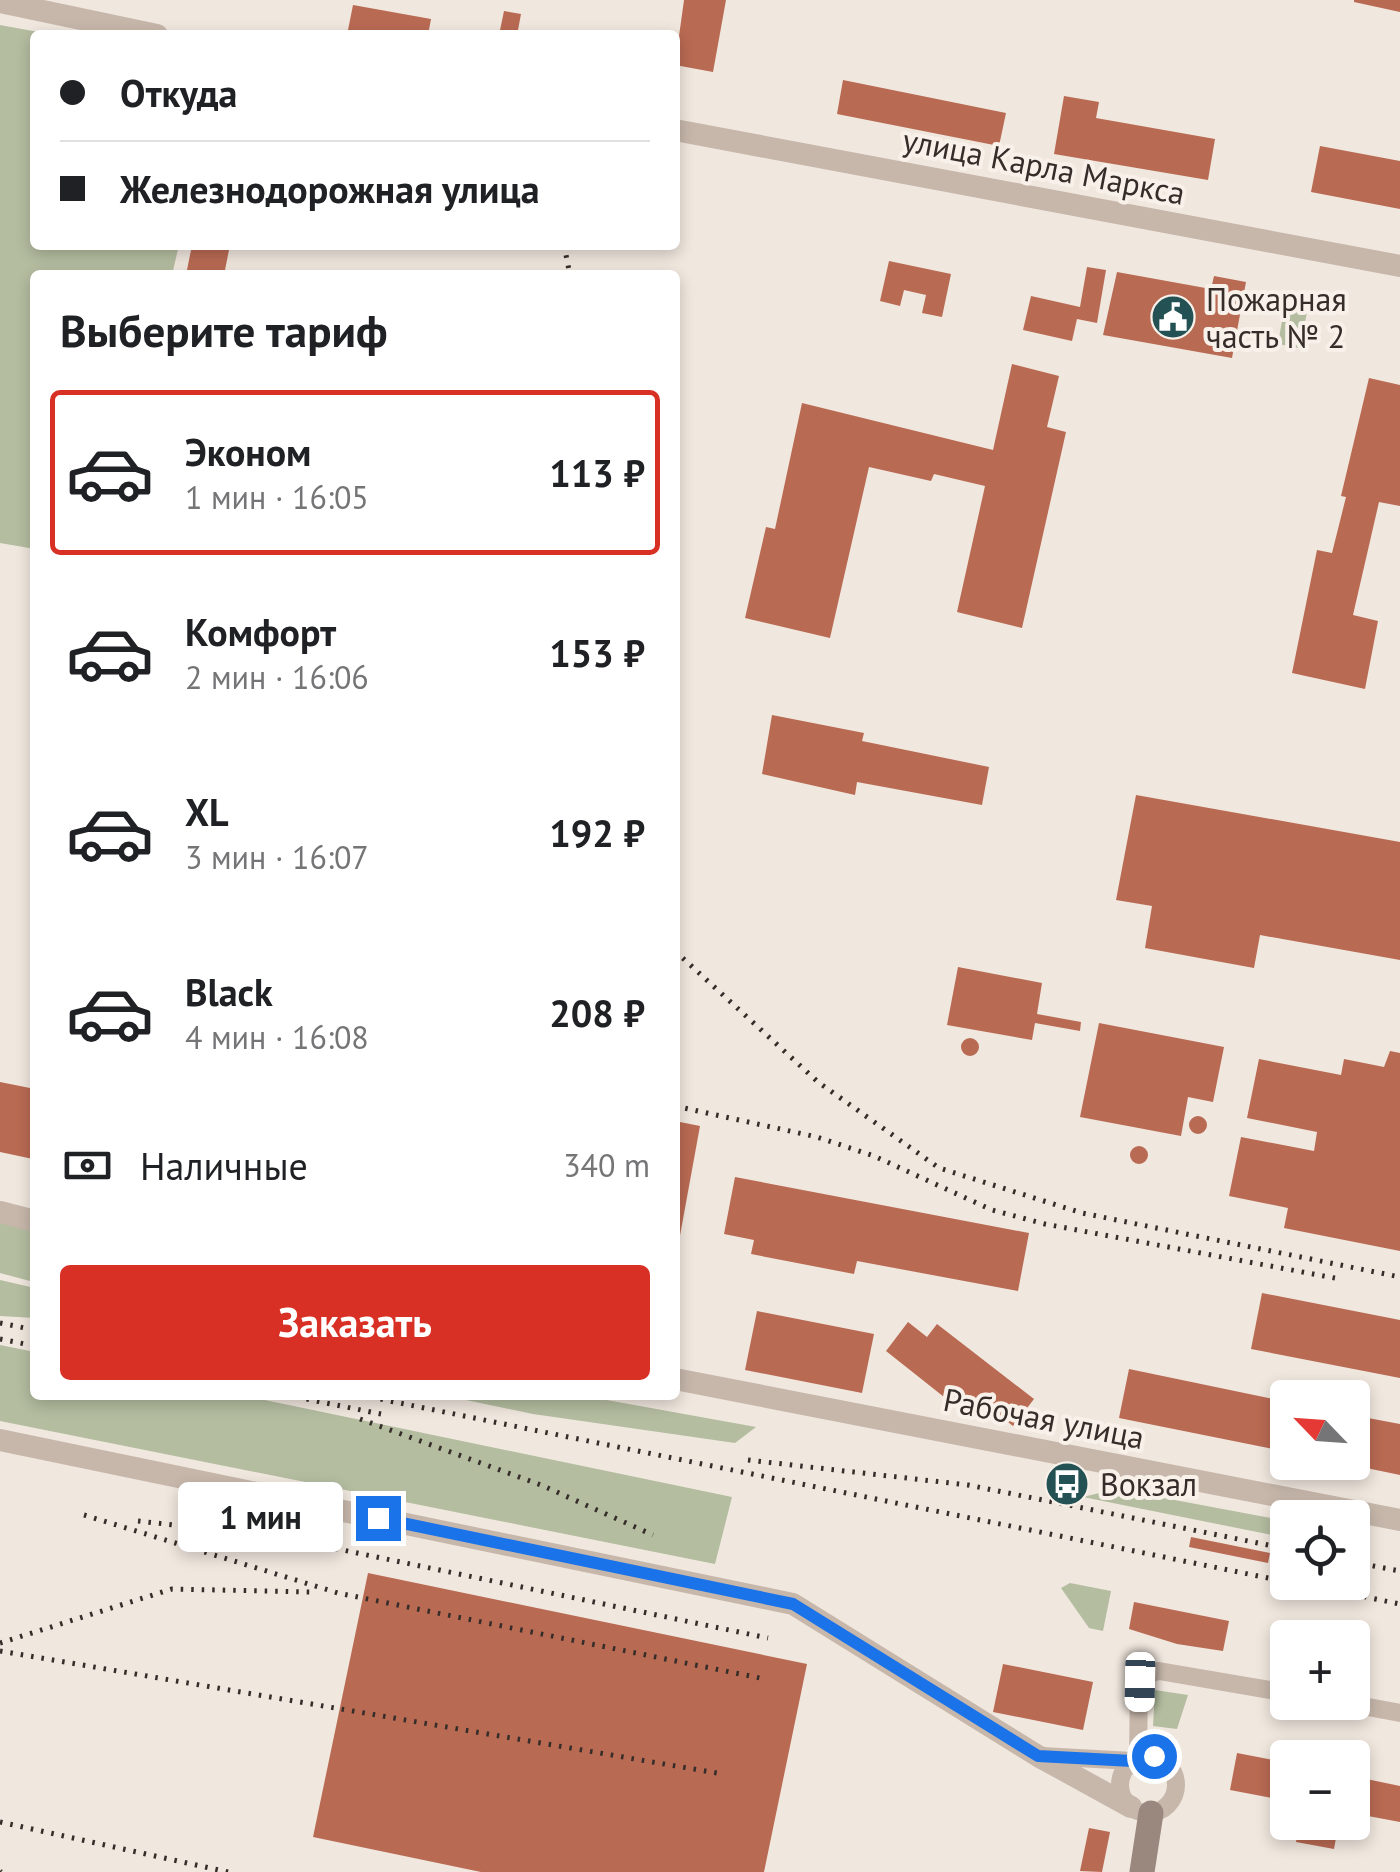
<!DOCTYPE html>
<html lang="ru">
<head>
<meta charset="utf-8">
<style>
  body { margin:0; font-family:"PT Sans",sans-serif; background:#f2f2f2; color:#202124; height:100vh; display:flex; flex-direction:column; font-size:38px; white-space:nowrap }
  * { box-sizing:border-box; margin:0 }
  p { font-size:32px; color:#757577 }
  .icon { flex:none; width:55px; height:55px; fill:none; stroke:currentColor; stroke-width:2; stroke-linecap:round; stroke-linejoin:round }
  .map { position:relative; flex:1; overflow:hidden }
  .sheet { position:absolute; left:30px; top:270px; width:650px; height:1130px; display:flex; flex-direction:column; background:#fff; border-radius:10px; box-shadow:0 5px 15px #0003 }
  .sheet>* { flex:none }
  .banner { position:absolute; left:30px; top:30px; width:650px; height:220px; border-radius:10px; box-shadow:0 5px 15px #0003; display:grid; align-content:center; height:220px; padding:0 30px; background:#fff }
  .needle { width:65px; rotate:295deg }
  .fabs { position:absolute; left:1270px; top:1380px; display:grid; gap:20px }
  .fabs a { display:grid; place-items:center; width:100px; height:100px; border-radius:10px; background:#fff; box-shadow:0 5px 15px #0003; font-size:50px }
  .end { position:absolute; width:45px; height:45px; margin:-22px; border:12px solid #1a73e8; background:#fff; box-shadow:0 0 0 5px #fff }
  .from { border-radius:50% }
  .bubble { position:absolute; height:70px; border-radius:10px; background:#fff; box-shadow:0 5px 15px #0003; font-size:32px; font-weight:700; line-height:70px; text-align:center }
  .car { position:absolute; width:30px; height:60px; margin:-30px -15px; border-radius:12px; box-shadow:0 0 8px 2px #0007; background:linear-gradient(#fff 24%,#345 0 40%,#fff 0 76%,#345 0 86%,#fff 0) }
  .banner b { display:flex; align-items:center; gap:35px; height:95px; font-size:38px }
  .banner b+b { border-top:2px solid #e0e0e0 }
  .banner i { width:25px; height:25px; background:#202124 }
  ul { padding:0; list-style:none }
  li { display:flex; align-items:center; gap:30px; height:165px; margin:0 20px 15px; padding:0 10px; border:5px solid transparent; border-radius:10px }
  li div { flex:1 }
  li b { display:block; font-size:38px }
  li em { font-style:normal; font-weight:700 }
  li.selected { border-color:#d93025 }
  li>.icon { width:90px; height:90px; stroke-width:1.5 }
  h2 { padding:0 30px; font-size:45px; line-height:120px }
  .pay { display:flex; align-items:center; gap:25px; height:110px; padding:0 30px; font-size:38px }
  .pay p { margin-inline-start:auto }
  .action { display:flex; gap:20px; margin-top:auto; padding:20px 30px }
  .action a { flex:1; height:115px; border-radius:10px; background:#d93025; color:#fff; font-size:40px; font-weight:700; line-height:115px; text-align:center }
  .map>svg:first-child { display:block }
  .green { fill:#b4bda0 }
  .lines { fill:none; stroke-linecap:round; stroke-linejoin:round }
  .stream { stroke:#80a9aa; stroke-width:5 }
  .building { fill:#b96a53 }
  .minor { stroke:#c7b7ab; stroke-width:18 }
  .tertiary { stroke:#c7b7ab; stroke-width:22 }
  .secondary { stroke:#9a877d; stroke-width:25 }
  .rail { stroke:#362d2a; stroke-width:5; stroke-dasharray:2.5 8; stroke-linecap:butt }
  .route { stroke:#1a73e8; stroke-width:12 }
  .labels { text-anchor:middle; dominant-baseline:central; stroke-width:8; stroke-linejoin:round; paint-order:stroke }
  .street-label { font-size:32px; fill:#362d2a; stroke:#f8f1ea }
  .poi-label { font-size:32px; fill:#362d2a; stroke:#f8f1ea; text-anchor:start }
</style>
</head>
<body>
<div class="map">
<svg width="1400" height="1872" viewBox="0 0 1400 1872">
  <rect width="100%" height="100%" fill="#f0e7de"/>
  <path class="green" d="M 0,25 L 55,35 L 35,35 L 35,245 L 179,245 L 172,275 L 35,275 L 35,549 L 0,543 Z
    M 1286,298 L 1309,302 L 1300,348 L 1278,344 Z
    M 0,1222 L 35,1230 L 35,1260 L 30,1281 L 0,1273 Z
    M 0,1280 L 35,1288 L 35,1318 L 0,1316 Z
    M 0,1345 L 35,1352 L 35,1395 L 241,1395 L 732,1497 L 715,1564 L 0,1421 Z
    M 442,1395 L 579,1395 L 756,1427 L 735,1443 L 533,1414 Z
    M 1116,1489 L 1287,1521 L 1287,1538 L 1083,1497 Z
    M 1070,1583 L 1111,1591 L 1103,1631 L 1089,1628 L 1061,1588 Z
    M 1155,1690 L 1188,1695 L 1177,1729 L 1153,1726 Z"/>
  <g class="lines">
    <path class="stream" d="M 508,1395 L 518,1397"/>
  </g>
  <path class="building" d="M 684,0 L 726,0 L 713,72 L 675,65 Z
    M 1354,0 L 1400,0 L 1400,12 L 1354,2 Z
    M 353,5 L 431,19 L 428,35 L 347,35 Z
    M 504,11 L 521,14 L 518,30 L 533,35 L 499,35 Z
    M 843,80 L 1006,113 L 999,146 L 837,114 Z
    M 1064,96 L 1099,102 L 1096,118 L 1215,139 L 1208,180 L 1054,154 Z
    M 1320,146 L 1400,161 L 1400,209 L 1311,192 Z
    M 192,245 L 230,245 L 224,275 L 186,275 Z
    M 889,261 L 951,274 L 942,317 L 922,313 L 926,295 L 904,290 L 900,306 L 880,301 Z
    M 1087,267 L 1106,270 L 1097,323 L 1077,319 L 1072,341 L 1023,330 L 1031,296 L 1080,307 Z
    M 1117,272 L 1211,289 L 1214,276 L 1246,282 L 1232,358 L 1103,335 Z
    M 1012,364 L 1059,376 L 1047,427 L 1066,432 L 1022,628 L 957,612 L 985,486 L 934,474 L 931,481 L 869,467 L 830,638 L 745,618 L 766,527 L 775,529 L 802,403 L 993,450 Z
    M 1369,378 L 1400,385 L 1400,506 L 1379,502 L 1353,615 L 1378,621 L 1365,689 L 1292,673 L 1317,550 L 1332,553 L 1346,497 L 1341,496 Z
    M 772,715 L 864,733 L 862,741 L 989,767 L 982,805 L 857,782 L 855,795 L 762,774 Z
    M 1136,795 L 1400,842 L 1400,960 L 1260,935 L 1254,968 L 1145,948 L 1152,906 L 1116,900 Z
    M 958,967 L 1042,983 L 1037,1014 L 1081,1022 L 1080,1031 L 1035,1023 L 1032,1040 L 947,1025 Z
    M 1099,1023 L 1224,1047 L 1213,1102 L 1188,1097 L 1181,1136 L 1080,1117 Z
    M961 1047a9 9 0 1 1 18 0a9 9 0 1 1-18 0Z
    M 1390,1051 L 1400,1053 L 1400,1251 L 1284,1228 L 1288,1208 L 1229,1196 L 1241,1137 L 1314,1151 L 1317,1132 L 1247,1118 L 1259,1059 L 1341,1075 L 1344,1059 L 1384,1067 Z
    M 0,1082 L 35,1089 L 33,1159 L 0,1152 Z
    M1189 1125a9 9 0 1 1 18 0a9 9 0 1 1-18 0Z
    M 675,1121 L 700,1126 L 677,1252 L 675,1252 Z
    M1130 1155a9 9 0 1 1 18 0a9 9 0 1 1-18 0Z
    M 735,1177 L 1029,1233 L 1018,1291 L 857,1261 L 854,1274 L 751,1254 L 754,1240 L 724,1234 Z
    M 1262,1293 L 1400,1320 L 1400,1378 L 1251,1349 Z
    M 757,1311 L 874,1334 L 862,1393 L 745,1370 Z
    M 908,1322 L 927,1337 L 937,1324 L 1034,1399 L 1013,1426 L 980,1400 L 968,1416 L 886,1351 Z
    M 1129,1369 L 1288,1402 L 1288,1452 L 1119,1418 Z
    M 1352,1415 L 1400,1424 L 1400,1475 L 1352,1465 Z
    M 1191,1537 L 1270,1553 L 1268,1563 L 1189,1547 Z
    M 368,1573 L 807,1664 L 764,1872 L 481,1872 L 313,1837 Z
    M 1134,1602 L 1229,1621 L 1223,1651 L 1177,1644 L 1129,1629 Z
    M 1003,1664 L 1093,1682 L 1083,1730 L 993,1712 Z
    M 1237,1753 L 1288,1763 L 1288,1801 L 1230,1790 Z
    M 1352,1776 L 1400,1786 L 1400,1822 L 1352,1813 Z
    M 1299,1822 L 1339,1822 L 1334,1849 L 1296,1842 Z
    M 1089,1828 L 1110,1832 L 1102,1872 L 1080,1871 Z"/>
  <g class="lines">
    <path class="minor" d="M 1341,1702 L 1400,1713
      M 1042,1756 L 1132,1761
      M1120 1785a28 28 0 1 1 56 0a28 28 0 1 1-56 0Z
      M 1138,1758 L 1139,1683 L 1143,1675 L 1159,1671 L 1288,1693"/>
    <path class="tertiary" d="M 0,2 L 157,35
      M 675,130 L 1400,266
      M 0,1212 L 35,1221
      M 675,1379 L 1400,1520
      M 0,1440 L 793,1604 L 1038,1756 L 1131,1807"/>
    <path class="secondary" d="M 1142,1872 L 1151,1813"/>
    <path class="rail" d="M 564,245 L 570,275
      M 675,951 L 818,1082 L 939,1168 L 1082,1213 L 1400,1277
      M 675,1106 L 817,1137 L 874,1156 L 992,1210 L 1045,1224 L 1340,1279
      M 0,1323 L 35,1330
      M 0,1339 L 35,1346
      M 286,1395 L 381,1414
      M 360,1395 L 1288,1582
      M 360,1419 L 541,1485 L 653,1535
      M 748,1460 L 968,1485 L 1288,1549
      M 84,1515 L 338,1593 L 760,1678
      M 138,1521 L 280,1537 L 768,1638
      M 1352,1562 L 1400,1571
      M 1292,1582 L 1400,1604
      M 0,1643 L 172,1589 L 311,1592
      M 0,1651 L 723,1774
      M 0,1822 L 228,1872
      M 0,1871 L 1,1872"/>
  </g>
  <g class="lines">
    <path class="route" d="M 378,1518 L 793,1604 L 1038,1756 L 1132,1761 L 1154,1756"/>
  </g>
  <defs>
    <symbol id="civic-disc" viewBox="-11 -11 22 22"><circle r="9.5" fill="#245153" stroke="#f8f1ea"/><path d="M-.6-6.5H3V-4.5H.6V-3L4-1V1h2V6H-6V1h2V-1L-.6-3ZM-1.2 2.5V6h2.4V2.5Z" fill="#fff"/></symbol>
    <symbol id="bus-disc" viewBox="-11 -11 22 22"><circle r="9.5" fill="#245153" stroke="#f8f1ea"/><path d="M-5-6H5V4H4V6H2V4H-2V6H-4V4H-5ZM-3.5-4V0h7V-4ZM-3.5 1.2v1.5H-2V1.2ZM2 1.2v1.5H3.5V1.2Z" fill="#fff"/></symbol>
  </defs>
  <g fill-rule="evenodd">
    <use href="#civic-disc" x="1148" y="292" width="50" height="50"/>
    <use href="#bus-disc" x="1042" y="1459" width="50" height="50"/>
  </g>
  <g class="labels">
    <g class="street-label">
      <text transform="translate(1044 166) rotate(11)">улица Карла Маркса</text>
      <text transform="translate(1044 1418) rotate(11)">Рабочая улица</text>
    </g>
    <g class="poi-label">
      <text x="1206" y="299">Пожарная<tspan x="1206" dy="37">часть № 2</tspan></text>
      <text x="1100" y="1484">Вокзал</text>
    </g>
  </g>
</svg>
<div class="fabs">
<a><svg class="needle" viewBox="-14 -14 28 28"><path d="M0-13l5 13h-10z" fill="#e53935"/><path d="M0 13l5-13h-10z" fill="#757577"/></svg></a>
<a><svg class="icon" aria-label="locate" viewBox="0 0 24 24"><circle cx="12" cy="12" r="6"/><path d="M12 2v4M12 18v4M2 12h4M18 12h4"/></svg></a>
<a>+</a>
<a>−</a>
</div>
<i class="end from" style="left:1154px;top:1756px"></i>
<i class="end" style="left:378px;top:1518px"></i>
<div class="bubble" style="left:178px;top:1482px;width:165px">1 мин</div>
<i class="car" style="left:1140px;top:1682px;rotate:181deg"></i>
<div class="banner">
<b><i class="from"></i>Откуда</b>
<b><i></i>Железнодорожная улица</b>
</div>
<section class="sheet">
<h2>Выберите тариф</h2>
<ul>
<li class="selected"><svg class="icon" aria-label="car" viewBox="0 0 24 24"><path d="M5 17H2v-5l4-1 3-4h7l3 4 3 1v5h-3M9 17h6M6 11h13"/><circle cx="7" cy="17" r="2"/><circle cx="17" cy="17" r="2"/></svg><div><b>Эконом</b><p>1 мин · 16:05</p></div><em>113 ₽</em></li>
<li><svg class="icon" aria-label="car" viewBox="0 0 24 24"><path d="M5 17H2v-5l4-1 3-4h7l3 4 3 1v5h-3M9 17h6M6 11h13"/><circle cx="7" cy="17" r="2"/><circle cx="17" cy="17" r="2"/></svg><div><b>Комфорт</b><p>2 мин · 16:06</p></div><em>153 ₽</em></li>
<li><svg class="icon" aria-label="car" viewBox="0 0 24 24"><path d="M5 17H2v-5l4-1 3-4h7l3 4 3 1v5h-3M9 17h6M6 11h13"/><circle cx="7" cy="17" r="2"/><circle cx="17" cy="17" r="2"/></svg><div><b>XL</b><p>3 мин · 16:07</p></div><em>192 ₽</em></li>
<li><svg class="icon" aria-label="car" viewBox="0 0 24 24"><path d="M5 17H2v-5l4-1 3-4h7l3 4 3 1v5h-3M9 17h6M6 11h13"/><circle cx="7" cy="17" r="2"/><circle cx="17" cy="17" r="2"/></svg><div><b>Black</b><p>4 мин · 16:08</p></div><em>208 ₽</em></li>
</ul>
<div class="pay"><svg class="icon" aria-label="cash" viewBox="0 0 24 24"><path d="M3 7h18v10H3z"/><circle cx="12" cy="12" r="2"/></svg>Наличные<p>340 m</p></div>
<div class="action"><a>Заказать</a></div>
</section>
</div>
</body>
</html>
